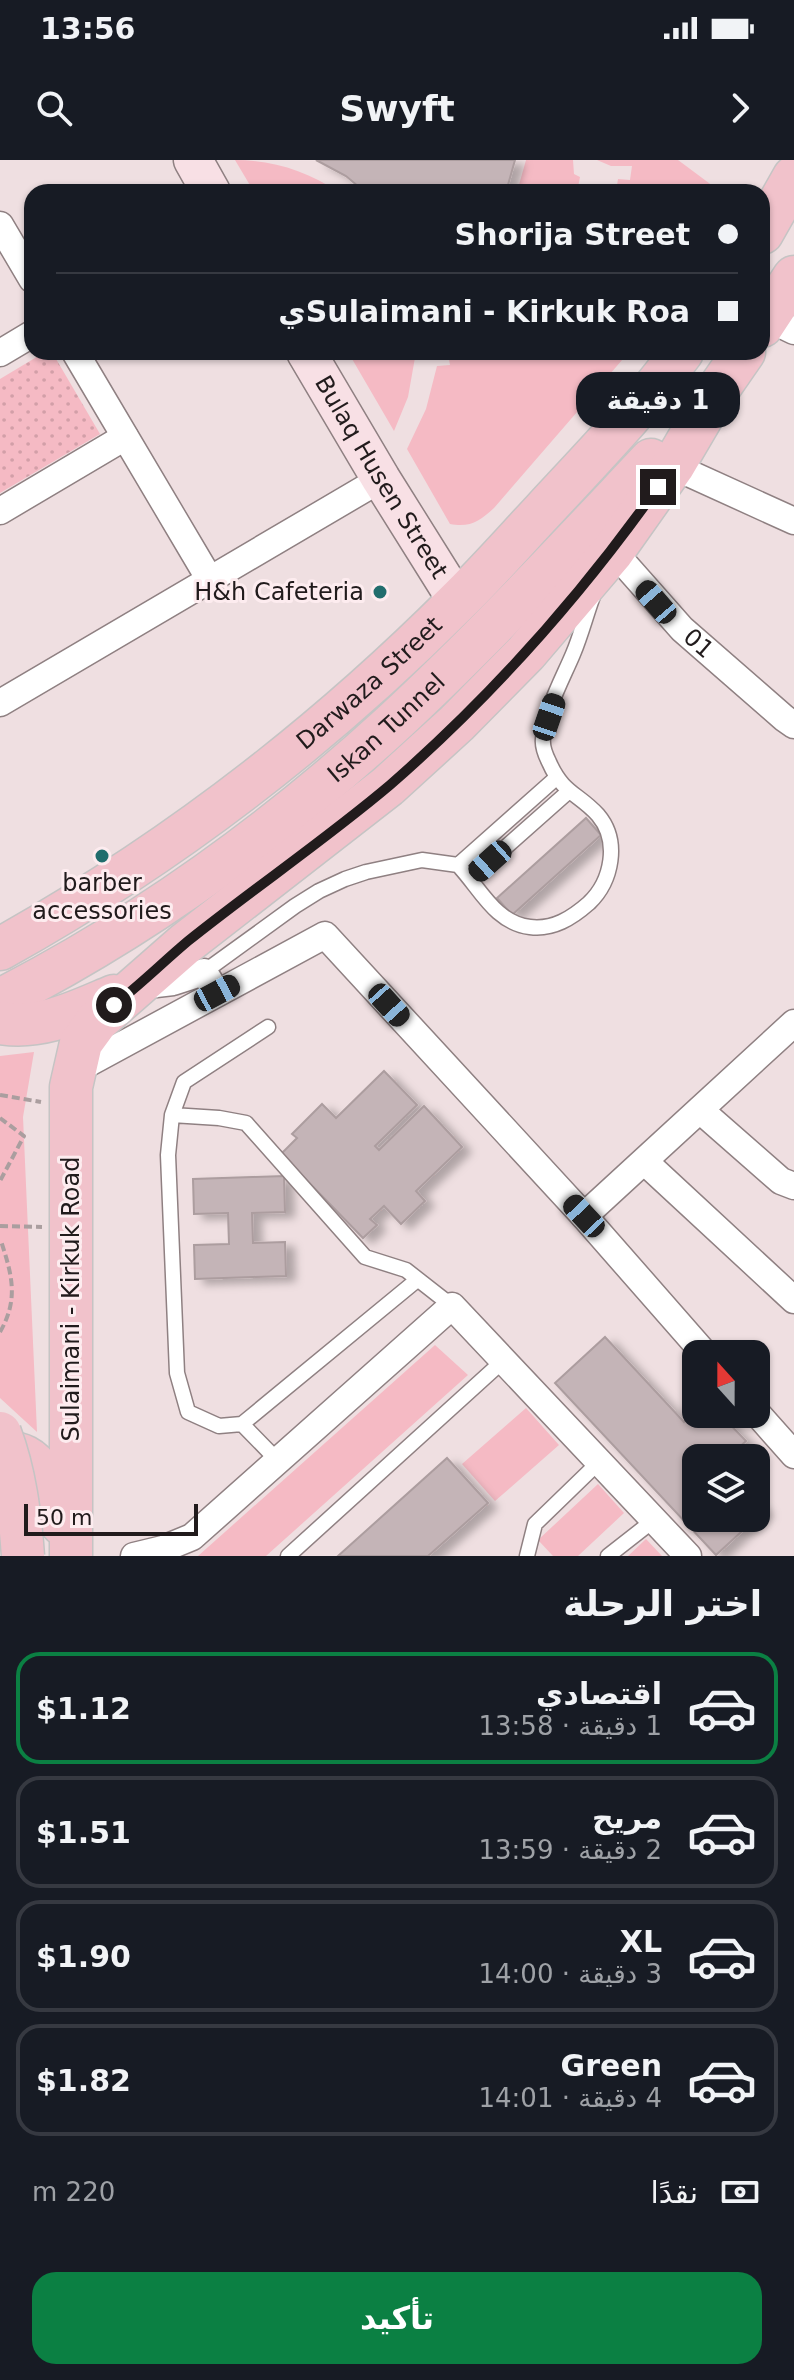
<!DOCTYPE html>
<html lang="ar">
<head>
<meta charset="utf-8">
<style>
  body { margin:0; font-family:"DejaVu Sans",Cairo,sans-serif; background:#20242c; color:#f1f3f6; direction:rtl; height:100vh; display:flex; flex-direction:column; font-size:30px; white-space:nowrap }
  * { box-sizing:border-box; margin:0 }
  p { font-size:26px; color:#9ea1a6 }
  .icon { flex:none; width:44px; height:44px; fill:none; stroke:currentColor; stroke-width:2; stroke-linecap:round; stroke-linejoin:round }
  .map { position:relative; height:1396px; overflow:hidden; direction:ltr }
  .sheet { display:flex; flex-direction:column; background:#171b24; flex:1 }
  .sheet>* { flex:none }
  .top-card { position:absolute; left:24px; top:24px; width:746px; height:176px; border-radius:24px; box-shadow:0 2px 6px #0004; direction:rtl; display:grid; align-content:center; height:176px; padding:0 32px; background:#171b24 }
  .needle { width:52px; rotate:339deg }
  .fabs { position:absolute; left:682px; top:1180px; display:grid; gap:16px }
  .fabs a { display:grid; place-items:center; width:88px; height:88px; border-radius:16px; background:#171b24; box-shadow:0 2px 6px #0004; font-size:40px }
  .scale { position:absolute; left:24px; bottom:20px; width:174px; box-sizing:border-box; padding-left:8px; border:4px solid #211b1c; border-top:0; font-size:22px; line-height:28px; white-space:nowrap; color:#211b1c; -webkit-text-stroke:6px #fdecef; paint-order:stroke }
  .end { position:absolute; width:36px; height:36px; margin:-18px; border:10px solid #211b1c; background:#fff; box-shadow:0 0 0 4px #fff }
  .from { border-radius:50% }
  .bubble { position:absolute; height:56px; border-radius:24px; background:#171b24; box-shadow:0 2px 6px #0004; font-size:26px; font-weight:800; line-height:56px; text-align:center; direction:rtl }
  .car { position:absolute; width:24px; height:48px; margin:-24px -12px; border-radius:10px; box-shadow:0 0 6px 2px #0007; background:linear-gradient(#222 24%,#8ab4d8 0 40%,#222 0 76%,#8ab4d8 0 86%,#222 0) }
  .top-card b { display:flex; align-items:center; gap:28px; height:76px; font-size:30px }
  .top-card b+b { border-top:2px solid #363941 }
  .top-card i { width:20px; height:20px; background:#f1f3f6 }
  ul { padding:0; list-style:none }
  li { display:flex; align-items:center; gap:24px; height:112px; margin:0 16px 12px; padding:0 16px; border:4px solid #363941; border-radius:24px }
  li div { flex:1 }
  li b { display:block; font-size:30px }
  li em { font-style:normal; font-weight:800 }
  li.on { border-color:#0b8043 }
  li>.icon { width:72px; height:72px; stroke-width:1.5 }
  h2 { padding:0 32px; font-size:36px; line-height:96px }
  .pay { display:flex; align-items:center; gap:20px; height:88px; padding:0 32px; font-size:30px }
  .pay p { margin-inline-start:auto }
  .primary-button { display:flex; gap:16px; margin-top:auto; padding:16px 32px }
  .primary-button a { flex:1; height:92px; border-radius:24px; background:#0b8043; color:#fff; font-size:32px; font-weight:800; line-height:92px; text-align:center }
  .status { display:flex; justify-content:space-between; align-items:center; height:56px; padding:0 40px; background:#171b24; direction:ltr }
  .status svg { height:22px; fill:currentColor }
  header { display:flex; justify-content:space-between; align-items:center; height:104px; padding:0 32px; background:#171b24; font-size:36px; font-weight:800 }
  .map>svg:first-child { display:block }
  .grass { fill:url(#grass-dots) }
  .garden { fill:#f5bac4 }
  .building { fill:#c4b4b7; stroke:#ac9d9f; stroke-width:2; filter:url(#shadow) }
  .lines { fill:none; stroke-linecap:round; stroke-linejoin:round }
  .lane-casing { stroke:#8f8082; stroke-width:17 }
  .street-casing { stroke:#8f8082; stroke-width:29 }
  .secondary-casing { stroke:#8f8082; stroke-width:41 }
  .primary-casing { stroke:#c5c4c4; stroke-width:45 }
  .path { stroke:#aa9e9f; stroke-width:4; stroke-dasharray:8 4; stroke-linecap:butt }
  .lane { stroke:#fff; stroke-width:14 }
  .street { stroke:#fff; stroke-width:26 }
  .secondary { stroke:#f8e0e5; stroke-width:38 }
  .primary { stroke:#f1c2cb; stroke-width:42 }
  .primary-bridge-casing { stroke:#c5c4c4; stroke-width:45; stroke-linecap:butt }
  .primary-bridge { stroke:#f1c2cb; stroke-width:42 }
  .route { stroke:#211b1c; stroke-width:10 }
  .poi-dot { fill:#216d6d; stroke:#fdecef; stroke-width:3 }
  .labels { text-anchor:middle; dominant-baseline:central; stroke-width:6; stroke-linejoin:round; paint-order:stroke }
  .street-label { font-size:24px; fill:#211b1c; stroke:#fdecef }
  .poi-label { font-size:24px; fill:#211b1c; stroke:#fdecef; text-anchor:end }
</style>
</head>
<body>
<div class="status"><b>13:56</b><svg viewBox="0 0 49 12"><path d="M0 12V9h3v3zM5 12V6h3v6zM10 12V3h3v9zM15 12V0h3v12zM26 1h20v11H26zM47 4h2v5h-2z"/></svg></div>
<header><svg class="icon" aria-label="forward" viewBox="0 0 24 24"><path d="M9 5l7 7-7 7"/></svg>Swyft<svg class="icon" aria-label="search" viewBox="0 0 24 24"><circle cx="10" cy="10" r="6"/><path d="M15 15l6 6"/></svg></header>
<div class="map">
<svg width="794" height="1396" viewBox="0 0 794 1396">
  <defs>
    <pattern id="grass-dots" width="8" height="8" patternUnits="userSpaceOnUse" patternTransform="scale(2)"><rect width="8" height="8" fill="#f5bac4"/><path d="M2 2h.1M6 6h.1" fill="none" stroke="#d29fa8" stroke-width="1.8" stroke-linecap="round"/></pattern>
    <filter id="shadow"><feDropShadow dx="9" dy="5" stdDeviation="4" flood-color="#0004"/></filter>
  </defs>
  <rect width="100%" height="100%" fill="#efdfe1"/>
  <path class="grass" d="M 45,192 L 52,192 L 100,274 L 0,333 L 0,219 Z"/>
  <path class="garden" d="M 235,0 C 272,0 308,11 338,32 L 254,32 Z
    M 526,0 L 573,0 L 574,14 L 580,17 L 577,32 L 517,32 Z
    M 597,0 L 678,0 L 721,32 L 616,32 L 618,19 L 630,20 L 632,6 L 611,6 Z
    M 348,192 L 416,192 L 408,237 L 394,271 Z
    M 455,192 L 629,192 L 494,348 C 480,361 470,368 450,364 L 407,289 L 426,249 L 437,206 L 450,205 L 448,194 Z
    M 34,892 L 23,957 L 37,1272 L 0,1238 L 0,896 Z
    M 435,1185 L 468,1215 L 266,1396 L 198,1396 Z
    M 526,1248 L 559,1285 L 495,1341 L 462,1304 Z
    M 598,1324 L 624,1353 L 578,1396 L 553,1396 L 538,1380 Z
    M 646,1379 L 662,1396 L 628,1396 Z"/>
  <path class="building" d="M 316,0 L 515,0 L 506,32 L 365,32 L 346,16 Z
    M 586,658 L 601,675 L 512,755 L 497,738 Z
    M 384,911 L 417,945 L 375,986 L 379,990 L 424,946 L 462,987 L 416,1031 L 425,1041 L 401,1064 L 384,1046 L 370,1059 L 377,1065 L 363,1078 L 281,994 L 297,978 L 292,974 L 322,944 L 336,958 Z
    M 284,1016 L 285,1052 L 252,1053 L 253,1083 L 285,1082 L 286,1116 L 195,1119 L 194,1085 L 229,1084 L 228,1053 L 194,1054 L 193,1019 Z
    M 605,1177 L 684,1262 L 696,1251 L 696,1254 L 720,1254 L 746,1281 L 728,1298 L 696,1298 L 696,1358 L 756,1358 L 756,1342 L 764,1351 L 716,1395 L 555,1223 Z
    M 447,1298 L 488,1343 L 428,1396 L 338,1396 Z"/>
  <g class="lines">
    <defs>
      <path id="lane" d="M 458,705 L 556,618
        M 471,718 L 568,632
        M 204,812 L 295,746 L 319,731 L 345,719 L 366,712 L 422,700 L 458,705 C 480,728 495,763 530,767 C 553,770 572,758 589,743 C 612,721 620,681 598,655 C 578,633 563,634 549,602 C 546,596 542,587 543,579 C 544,552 563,518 573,494 C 581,475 586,455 593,436
        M 268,867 L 184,922 L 172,955 L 168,995 L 177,1213 L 188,1252 L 219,1266 L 242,1264 L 278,1301
        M 172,955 L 219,958 L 246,963 L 365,1097 L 406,1110 L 452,1146
        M 242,1264 L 417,1120
        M 288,1396 L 504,1200
        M 527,1396 L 535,1364 L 599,1302
        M 608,1396 L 654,1360"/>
      <g id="street">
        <path d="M 0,65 L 32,119"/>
        <path d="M 767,158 L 794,171"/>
        <path d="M 75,192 L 210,420"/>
        <path d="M 0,193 L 32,174"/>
        <path d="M 673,306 L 794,361"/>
        <path d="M 0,351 L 125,277"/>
        <path id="s1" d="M 613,391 L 682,469 L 784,558 L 794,565"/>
        <path d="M 0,543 L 381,319"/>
        <path d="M 139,826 L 173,822 L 204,812 L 217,833"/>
        <path d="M 74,911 L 325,775 L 584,1056 L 705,1194"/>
        <path d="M 700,950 L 781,1021 L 794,1026"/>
        <path d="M 645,1002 L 794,1140"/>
        <path d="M 584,1056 L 794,863"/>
        <path d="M 756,1252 L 794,1295"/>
        <path d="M 134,1396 L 163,1389 L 192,1377 L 452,1146 L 688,1396"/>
      </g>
      <g id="secondary">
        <path d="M 193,0 L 211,32"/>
        <path id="s2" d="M 306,192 L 381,319 L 458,442"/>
      </g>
      <g id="primary">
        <path d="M 762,73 L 794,17"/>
        <path d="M 762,166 L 794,117"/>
        <path id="s3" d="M 0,789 C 167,696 321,578 456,443 C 486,414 514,382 543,351 C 591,299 640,249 682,192"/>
        <path id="s4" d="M 0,840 C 143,767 273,673 391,565 C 482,481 566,390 651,300"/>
        <path d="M 0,863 C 41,870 76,852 114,836"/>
        <path d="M 0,1295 C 39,1283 55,1336 62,1364"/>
        <path d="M 71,1396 L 71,927 L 81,883 L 97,861 L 186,783 L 388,626 L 457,563 L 526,493 L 613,391 L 673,306 L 717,231 L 744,192"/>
      </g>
    </defs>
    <use href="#lane" class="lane-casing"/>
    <use href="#street" class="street-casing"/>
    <use href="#secondary" class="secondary-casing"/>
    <use href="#primary" class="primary-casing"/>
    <path class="path" d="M 0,935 L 41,942
      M 0,958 L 24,976 L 0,1021
      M 0,1066 L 42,1067
      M 0,1172 C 19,1139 12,1115 1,1081"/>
    <use href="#lane" class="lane"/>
    <use href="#street" class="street"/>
    <use href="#secondary" class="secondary"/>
    <use href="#primary" class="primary"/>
    <defs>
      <path id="primary-bridge" d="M 0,1273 C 15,1313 20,1354 23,1396"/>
    </defs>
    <use href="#primary-bridge" class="primary-bridge-casing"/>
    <use href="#primary-bridge" class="primary-bridge"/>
  </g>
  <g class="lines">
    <path class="route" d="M 114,845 C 140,825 163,802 188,781 C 254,728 325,680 390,625 C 492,536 580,437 658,327"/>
  </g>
  <g class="poi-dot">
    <circle cx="380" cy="432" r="8"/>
    <circle cx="102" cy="696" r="8"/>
  </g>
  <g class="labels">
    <g class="street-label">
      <text stroke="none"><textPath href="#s2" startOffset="146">Bulaq Husen Street</textPath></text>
      <text stroke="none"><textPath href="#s1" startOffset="126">01</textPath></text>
      <text stroke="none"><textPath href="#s3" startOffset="456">Darwaza Street</textPath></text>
      <text stroke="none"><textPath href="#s4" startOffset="474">Iskan Tunnel</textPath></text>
      <text transform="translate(71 1139) rotate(-90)">Sulaimani - Kirkuk Road</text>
    </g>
    <g class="poi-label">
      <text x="364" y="432">H&amp;h Cafeteria</text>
      <text x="102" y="723" text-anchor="middle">barber<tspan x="102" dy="28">accessories</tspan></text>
    </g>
  </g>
</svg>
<div class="fabs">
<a><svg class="needle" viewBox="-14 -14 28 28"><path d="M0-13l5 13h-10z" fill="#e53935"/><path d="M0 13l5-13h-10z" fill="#9ea1a6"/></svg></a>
<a><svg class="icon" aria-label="layers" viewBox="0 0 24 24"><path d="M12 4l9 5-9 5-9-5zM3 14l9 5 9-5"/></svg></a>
</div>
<div class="scale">50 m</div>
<i class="end from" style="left:114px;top:845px"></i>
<i class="end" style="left:658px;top:327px"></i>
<div class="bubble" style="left:576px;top:212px;width:164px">1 دقيقة</div>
<i class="car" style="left:656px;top:442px;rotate:319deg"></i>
<i class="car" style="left:549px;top:557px;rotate:19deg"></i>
<i class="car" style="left:490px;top:701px;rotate:228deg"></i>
<i class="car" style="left:217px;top:833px;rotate:62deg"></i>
<i class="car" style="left:389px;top:845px;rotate:138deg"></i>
<i class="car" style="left:584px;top:1056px;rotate:317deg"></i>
<div class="top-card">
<b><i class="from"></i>Shorija Street</b>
<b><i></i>Sulaimani - Kirkuk Roaي</b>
</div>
</div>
<section class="sheet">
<h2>اختر الرحلة</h2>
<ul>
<li class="on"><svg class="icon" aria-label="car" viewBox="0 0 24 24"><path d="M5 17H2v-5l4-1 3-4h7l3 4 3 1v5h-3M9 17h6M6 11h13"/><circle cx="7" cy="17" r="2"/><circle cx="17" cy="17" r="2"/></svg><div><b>اقتصادي</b><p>1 دقيقة · 13:58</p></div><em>$1.12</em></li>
<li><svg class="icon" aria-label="car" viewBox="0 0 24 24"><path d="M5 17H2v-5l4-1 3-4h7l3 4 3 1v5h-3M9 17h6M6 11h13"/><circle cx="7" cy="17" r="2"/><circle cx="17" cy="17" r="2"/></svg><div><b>مريح</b><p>2 دقيقة · 13:59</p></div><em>$1.51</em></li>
<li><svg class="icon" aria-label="car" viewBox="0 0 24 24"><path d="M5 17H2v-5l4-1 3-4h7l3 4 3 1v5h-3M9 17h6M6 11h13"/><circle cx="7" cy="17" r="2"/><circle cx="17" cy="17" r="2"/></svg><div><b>XL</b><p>3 دقيقة · 14:00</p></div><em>$1.90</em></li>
<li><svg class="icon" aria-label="car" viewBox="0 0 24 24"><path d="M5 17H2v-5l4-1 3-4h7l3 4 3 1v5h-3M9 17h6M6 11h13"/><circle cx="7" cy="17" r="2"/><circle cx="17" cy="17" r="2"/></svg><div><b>Green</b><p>4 دقيقة · 14:01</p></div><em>$1.82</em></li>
</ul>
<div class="pay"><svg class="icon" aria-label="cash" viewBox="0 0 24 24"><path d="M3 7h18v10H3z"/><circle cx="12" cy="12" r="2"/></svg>نقدًا<p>220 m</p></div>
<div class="primary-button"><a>تأكيد</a></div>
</section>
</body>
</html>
